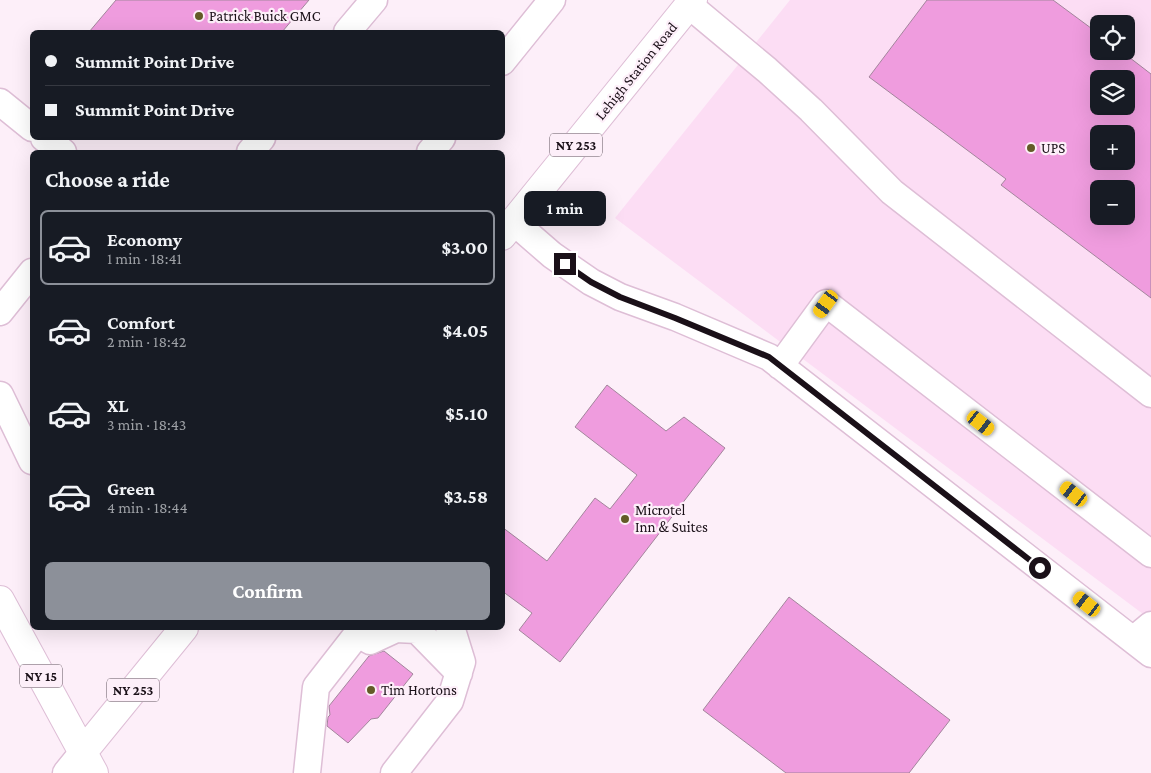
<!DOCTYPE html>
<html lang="en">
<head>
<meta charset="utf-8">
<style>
  body { margin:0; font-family:"Crimson Pro",serif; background:#20242c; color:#f1f3f6; height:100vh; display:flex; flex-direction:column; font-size:19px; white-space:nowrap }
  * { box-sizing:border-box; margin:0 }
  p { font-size:16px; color:#9ea1a6 }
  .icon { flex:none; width:28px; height:28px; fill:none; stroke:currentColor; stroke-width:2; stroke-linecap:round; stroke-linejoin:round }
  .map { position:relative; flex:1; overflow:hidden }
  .drawer { position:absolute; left:30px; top:150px; width:475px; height:480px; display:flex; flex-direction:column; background:#171b24; border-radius:8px; box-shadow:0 5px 20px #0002 }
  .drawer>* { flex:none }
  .guide { position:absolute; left:30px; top:30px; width:475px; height:110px; border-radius:8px; box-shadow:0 5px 20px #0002; display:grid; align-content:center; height:110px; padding:0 15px; background:#171b24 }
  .controls { position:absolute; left:1090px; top:15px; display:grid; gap:10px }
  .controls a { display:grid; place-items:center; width:45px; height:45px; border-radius:8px; background:#171b24; box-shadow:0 5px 20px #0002; font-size:25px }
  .end { position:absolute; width:22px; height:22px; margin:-11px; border:6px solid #1a1018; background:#fff; box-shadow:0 0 0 2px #fff }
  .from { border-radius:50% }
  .bubble { position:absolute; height:35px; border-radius:8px; background:#171b24; box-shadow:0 5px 20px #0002; font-size:16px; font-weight:700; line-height:35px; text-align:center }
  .car { position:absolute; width:15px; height:30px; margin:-15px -8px; border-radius:6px; box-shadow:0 0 4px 1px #0007; background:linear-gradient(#f5c518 24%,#345 0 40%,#f5c518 0 76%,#345 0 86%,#f5c518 0) }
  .guide b { display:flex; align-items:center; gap:18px; height:48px; font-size:19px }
  .guide b+b { border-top:1px solid #363941 }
  .guide i { width:12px; height:12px; background:#f1f3f6 }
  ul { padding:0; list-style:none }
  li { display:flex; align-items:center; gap:15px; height:75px; margin:0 10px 8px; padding:0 5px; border:2px solid transparent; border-radius:8px }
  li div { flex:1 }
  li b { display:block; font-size:19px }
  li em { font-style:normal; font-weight:700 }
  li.on { border-color:#8c9099 }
  li>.icon { width:45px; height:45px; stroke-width:1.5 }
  h2 { padding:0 15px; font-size:22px; line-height:60px }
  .primary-button { display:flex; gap:10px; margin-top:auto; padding:10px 15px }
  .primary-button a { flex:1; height:58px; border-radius:8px; background:#8c9099; color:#fff; font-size:20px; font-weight:700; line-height:58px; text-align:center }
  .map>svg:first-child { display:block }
  .built { fill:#fcddf4; fill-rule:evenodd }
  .building { fill:#ef9cde; stroke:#a3859c; fill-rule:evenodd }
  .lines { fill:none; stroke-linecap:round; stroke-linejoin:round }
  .minor-casing { stroke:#debed6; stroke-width:29 }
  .major-casing { stroke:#debed6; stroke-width:30 }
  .minor { stroke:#fff; stroke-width:26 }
  .major { stroke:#fff; stroke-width:28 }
  .route { stroke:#1a1018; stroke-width:6 }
  .poi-dot { fill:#635b27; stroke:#fdeff9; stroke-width:2 }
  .labels { text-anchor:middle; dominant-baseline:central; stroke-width:4.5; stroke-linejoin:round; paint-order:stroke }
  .shield { fill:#fdeff9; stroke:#5e535c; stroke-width:1 }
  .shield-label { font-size:14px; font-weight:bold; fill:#1a1018 }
  .poi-label { font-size:15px; fill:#1a1018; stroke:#fdeff9; text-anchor:start }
  .street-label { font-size:15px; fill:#1a1018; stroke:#fdeff9 }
</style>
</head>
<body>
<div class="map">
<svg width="1151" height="773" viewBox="0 0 1151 773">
  <rect width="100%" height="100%" fill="#fdeff9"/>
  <path class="built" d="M 790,0 L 1151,0 L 1151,620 L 615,218 ZM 1099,24 L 1126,24 L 1126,51 L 1099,51 ZM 1099,79 L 1126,79 L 1126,106 L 1099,106 ZM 1099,134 L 1126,134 L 1126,161 L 1099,161 ZM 1099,189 L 1126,189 L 1126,216 L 1099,216 Z"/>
  <path class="building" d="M 116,0 L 309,0 L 282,32 L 89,32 Z
    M 927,0 L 1053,0 L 1099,34 L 1099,51 L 1121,51 L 1151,74 L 1151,298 L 1001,185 L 1006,179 L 869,77 ZM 1099,79 L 1126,79 L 1126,106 L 1099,106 ZM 1099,134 L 1126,134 L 1126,161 L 1099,161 ZM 1099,189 L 1126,189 L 1126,216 L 1099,216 Z
    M 607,385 L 666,431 L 684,417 L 725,448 L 560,662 L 519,630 L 532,613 L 502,591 L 502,527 L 547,561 L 595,498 L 610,509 L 637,475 L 575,427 Z
    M 789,597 L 950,720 L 909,773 L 786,773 L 703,710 Z
    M 384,651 L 413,674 L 378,718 L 371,719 L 348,743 L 327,726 L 328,717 L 330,715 L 329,706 L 369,656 Z"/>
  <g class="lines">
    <defs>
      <path id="minor" d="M 689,5 L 767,70 L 811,110 L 892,192 L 1151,394
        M 347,32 L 374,0
        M 502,62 L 552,0
        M 0,102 L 32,128
        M 44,138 L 63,152
        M 250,152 L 262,138
        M 430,152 L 442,138
        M 514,222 L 552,255 L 591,282 L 620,297 L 675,317 L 769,357 L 1151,654
        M 0,312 L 32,272
        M 780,366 L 826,303 L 1151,554
        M 0,395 L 32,461
        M 358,633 L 370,641 L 396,629 L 417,630 L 459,673
        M 1133,640 L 1151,625
        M 66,773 L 83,752
        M 307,773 L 316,687 L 362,628
        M 394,773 L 450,701 L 462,662 L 453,633 L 449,628"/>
      <path id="major" d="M 502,236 L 693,0
        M 0,600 L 94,773
        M 83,752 L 184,628"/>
    </defs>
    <use href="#minor" class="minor-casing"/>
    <use href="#major" class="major-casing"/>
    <use href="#minor" class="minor"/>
    <use href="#major" class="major"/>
  </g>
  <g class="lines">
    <path class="route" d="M 565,264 L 591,282 L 620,297 L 675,318 L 769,357 L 1040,568"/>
  </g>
  <g class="poi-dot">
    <circle cx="199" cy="16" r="5"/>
    <circle cx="1031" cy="148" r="5"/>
    <circle cx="625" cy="519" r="5"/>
    <circle cx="371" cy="690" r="5"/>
  </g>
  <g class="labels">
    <g class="shield">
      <rect x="550" y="133.5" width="52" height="23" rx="4"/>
      <rect x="20" y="664.5" width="42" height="23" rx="4"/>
      <rect x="107" y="678.5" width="52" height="23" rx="4"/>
    </g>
    <g class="shield-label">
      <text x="576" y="145">NY 253</text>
      <text x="41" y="676">NY 15</text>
      <text x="133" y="690">NY 253</text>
    </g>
    <g class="poi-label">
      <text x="209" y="16">Patrick Buick GMC</text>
      <text x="1041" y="148">UPS</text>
      <text x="635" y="510">Microtel<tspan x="635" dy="17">Inn &amp; Suites</tspan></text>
      <text x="381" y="690">Tim Hortons</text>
    </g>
    <g class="street-label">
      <text transform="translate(636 71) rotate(-51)">Lehigh Station Road</text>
    </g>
  </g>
</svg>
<div class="controls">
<a><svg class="icon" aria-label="locate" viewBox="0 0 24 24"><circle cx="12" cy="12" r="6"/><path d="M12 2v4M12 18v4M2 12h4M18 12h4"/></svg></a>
<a><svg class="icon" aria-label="layers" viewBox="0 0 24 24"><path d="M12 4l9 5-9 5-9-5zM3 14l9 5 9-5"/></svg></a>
<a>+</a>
<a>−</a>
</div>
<i class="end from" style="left:1040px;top:568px"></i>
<i class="end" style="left:565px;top:264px"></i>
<div class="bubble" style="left:524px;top:191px;width:82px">1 min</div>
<i class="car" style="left:826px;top:304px;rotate:216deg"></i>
<i class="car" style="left:981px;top:423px;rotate:128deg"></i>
<i class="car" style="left:1074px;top:494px;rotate:308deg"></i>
<i class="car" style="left:1087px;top:604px;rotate:308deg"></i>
<div class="guide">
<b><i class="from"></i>Summit Point Drive</b>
<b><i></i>Summit Point Drive</b>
</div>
<section class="drawer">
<h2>Choose a ride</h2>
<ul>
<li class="on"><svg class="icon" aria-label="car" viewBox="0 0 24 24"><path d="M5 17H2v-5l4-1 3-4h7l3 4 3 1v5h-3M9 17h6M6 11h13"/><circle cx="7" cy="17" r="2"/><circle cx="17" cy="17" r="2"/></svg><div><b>Economy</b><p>1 min · 18:41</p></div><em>$3.00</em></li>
<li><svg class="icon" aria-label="car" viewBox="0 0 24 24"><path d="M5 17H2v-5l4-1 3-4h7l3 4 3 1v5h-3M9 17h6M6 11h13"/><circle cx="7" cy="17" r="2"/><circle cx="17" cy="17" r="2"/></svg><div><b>Comfort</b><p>2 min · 18:42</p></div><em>$4.05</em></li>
<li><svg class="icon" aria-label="car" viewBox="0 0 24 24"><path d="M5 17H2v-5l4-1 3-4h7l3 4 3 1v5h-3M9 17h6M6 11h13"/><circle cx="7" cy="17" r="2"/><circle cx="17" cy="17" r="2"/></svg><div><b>XL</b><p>3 min · 18:43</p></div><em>$5.10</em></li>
<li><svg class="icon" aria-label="car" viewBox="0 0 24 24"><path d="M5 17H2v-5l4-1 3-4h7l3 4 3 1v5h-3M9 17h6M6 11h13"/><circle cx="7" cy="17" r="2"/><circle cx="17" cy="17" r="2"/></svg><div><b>Green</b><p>4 min · 18:44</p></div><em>$3.58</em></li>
</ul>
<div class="primary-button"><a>Confirm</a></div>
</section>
</div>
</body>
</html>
